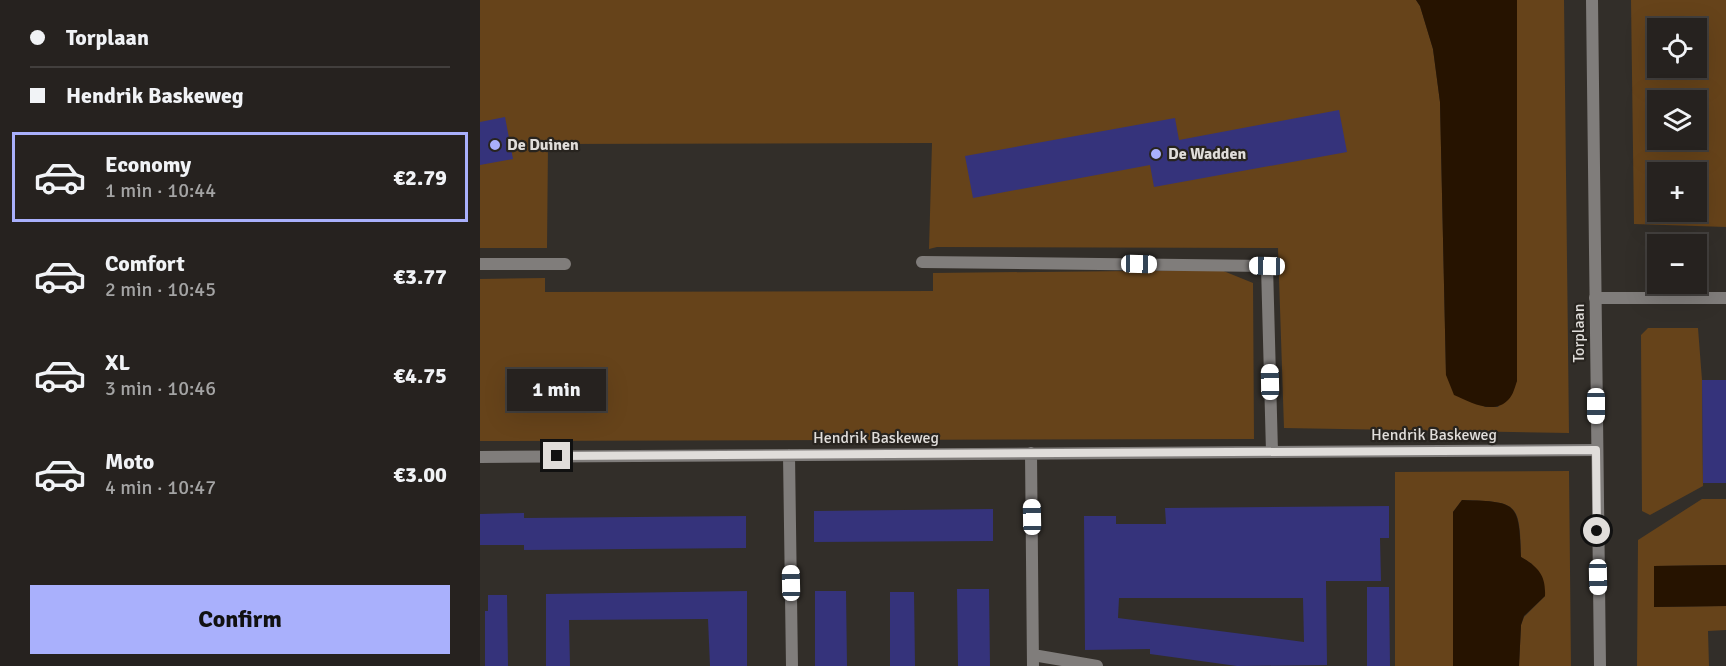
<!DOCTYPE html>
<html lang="en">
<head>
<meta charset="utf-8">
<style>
  body { margin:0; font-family:Signika,sans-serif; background:#2e2a28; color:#f1f3f6; height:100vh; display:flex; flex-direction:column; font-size:22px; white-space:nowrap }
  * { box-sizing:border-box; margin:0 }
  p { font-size:20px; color:#a4a4a4 }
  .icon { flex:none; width:33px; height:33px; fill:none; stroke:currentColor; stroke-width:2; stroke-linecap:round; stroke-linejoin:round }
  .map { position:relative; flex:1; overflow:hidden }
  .sheet { display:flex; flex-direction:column; background:#26221f; width:480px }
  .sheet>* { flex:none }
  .top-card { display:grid; align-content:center; height:132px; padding:0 30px; background:#26221f }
  .fabs { position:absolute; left:1167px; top:18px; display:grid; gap:12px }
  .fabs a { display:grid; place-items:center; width:60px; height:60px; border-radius:0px; background:#26221f; box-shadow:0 6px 24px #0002,0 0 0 2px #423f3d; font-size:30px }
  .end { position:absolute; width:27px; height:27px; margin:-14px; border:8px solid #e0ddda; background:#111; box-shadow:0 0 0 3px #111 }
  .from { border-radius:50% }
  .bubble { position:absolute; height:42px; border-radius:0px; background:#26221f; box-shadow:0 6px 24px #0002,0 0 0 2px #423f3d; font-size:20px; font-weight:800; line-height:42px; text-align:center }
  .car { position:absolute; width:18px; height:36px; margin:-18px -9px; border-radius:8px; box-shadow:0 0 4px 2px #0007; background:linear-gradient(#fff 24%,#345 0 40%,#fff 0 76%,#345 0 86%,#fff 0) }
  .top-card b { display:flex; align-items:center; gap:21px; height:57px; font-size:22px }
  .top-card b+b { border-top:2px solid #423f3d }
  .top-card i { width:15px; height:15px; background:#f1f3f6 }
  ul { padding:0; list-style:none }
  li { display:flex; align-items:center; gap:18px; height:90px; margin:0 12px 9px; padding:0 18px; border:3px solid transparent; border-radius:0px }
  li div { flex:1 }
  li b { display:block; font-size:22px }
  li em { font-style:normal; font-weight:800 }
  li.active { border-color:#a9b0fc }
  li>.icon { width:54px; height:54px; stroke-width:1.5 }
  .button { display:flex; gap:12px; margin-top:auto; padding:12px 30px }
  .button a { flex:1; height:69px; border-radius:0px; background:#a9b0fc; color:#111; font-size:24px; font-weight:800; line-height:69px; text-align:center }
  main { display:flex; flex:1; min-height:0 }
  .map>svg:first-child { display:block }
  .green { fill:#66431a; fill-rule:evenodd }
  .water { fill:#261300 }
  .building { fill:#35337b; fill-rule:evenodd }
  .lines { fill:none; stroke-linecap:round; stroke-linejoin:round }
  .minor { stroke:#807d7b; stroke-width:12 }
  .tertiary { stroke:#807d7b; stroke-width:12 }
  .route { stroke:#e0ddda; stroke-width:8 }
  .poi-dot { fill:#a9b0fc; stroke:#28241f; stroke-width:2 }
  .labels { text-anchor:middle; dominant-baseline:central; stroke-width:4.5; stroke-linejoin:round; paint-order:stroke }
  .poi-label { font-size:16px; font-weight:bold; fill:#e0ddda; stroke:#28241f; text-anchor:start }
  .street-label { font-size:16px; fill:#e0ddda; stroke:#28241f }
</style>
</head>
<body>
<main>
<section class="sheet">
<div class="top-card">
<b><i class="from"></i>Torplaan</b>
<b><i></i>Hendrik Baskeweg</b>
</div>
<ul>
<li class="active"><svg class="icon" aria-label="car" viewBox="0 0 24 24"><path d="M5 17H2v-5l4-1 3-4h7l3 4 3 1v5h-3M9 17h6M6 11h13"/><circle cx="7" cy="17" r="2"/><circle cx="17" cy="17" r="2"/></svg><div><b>Economy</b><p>1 min · 10:44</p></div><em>€2.79</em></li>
<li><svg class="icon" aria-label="car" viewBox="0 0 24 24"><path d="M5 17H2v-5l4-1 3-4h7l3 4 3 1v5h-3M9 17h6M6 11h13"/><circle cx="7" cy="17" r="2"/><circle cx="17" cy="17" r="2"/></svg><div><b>Comfort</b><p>2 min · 10:45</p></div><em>€3.77</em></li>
<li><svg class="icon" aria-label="car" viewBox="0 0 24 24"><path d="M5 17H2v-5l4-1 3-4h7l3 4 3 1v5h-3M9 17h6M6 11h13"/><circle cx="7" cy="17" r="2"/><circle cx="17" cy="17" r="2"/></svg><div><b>XL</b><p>3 min · 10:46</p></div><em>€4.75</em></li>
<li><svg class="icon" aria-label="car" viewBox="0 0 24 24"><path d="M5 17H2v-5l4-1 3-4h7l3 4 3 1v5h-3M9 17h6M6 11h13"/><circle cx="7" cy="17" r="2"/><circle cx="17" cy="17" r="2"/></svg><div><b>Moto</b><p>4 min · 10:47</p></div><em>€3.00</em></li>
</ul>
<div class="button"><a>Confirm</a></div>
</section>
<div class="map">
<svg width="1246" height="666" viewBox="0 0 1246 666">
  <rect width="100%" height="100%" fill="#322e29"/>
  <path class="green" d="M 0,0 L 936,0 L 940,6 L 953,49 L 960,102 L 966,375 L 1005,407 L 1018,407 L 1037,381 L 1037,0 L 1084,0 L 1089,433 L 804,428 L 798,248 L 457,247 L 449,249 L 452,143 L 68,144 L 67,248 L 0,248 Z
    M 1151,0 L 1246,0 L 1246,227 L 1154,224 ZM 1178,28 L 1216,28 L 1216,68 L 1178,68 ZM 1178,100 L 1216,100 L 1216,140 L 1178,140 ZM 1178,172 L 1216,172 L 1216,212 L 1178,212 Z
    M 741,270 L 773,283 L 774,439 L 0,441 L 0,279 L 65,278 L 65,292 L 453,291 L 453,273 Z
    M 1168,328 L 1218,328 L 1222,380 L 1223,486 L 1170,515 L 1162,511 L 1161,335 Z
    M 1089,471 L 1091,666 L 1039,666 L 1041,625 L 1044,617 L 1065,596 L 1052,564 L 1041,557 C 1040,501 1037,502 982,500 L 973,512 L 973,666 L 915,666 L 915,472 Z
    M 1222,499 L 1246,499 L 1246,565 L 1174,566 L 1174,607 L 1246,606 L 1246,630 L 1228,631 L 1229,666 L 1157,666 L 1158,540 Z"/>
  <path class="water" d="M 936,0 L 1037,0 L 1037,381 C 1035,387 1033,395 1029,399 C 1014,416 990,402 974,395 L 966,375 L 960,102 L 953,49 L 940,6 Z
    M 982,500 C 1037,502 1039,501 1041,557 C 1058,567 1066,575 1065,596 L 1044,616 L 1041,625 L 1039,666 L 973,666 L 973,512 Z
    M 1246,565 L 1246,606 L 1174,607 L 1174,566 Z"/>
  <path class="building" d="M 859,110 L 867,152 L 674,187 L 670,165 L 493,198 L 485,156 L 695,118 L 699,140 Z
    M 25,117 L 33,159 L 0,165 L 0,122 Z
    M 1222,380 L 1246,380 L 1246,483 L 1223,483 Z
    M 909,506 L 909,538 L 900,538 L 901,581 L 846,581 L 847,665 L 757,666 L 670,654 L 670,649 L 605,650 L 604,516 L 636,516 L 636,524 L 686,524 L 685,508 ZM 639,598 L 823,598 L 824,642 L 638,618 Z
    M 513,509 L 513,541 L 334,542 L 334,511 Z
    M 44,513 L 44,518 L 266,516 L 266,548 L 44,550 L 44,545 L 0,545 L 0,514 Z
    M 887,587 L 909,587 L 910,666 L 887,666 Z
    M 477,589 L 509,589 L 510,666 L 478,666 Z
    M 267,591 L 267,666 L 230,666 L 228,619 L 89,620 L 90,666 L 66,666 L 66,594 Z
    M 335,591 L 366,591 L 367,666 L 335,666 Z
    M 410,592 L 434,592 L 435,666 L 410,666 Z
    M 8,595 L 27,595 L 28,666 L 5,666 L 5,611 L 8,611 Z"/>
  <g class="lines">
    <path class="minor" d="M 442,262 L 787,266 L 792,452
      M 0,264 L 85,264
      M 1115,298 L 1246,298
      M 551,453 L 553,666
      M 309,455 L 312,666
      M 0,457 L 1116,450
      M 553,655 L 617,666"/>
    <path class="tertiary" d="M 1112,0 L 1120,666"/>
  </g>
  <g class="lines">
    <path class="route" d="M 77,456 L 1116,450 L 1117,531"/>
  </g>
  <g class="poi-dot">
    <circle cx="15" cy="145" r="6"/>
    <circle cx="676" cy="154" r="6"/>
  </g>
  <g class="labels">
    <g class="poi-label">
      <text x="27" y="145">De Duinen</text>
      <text x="688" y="154">De Wadden</text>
    </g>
    <g class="street-label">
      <text transform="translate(1099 333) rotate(-90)">Torplaan</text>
      <text x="954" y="435">Hendrik Baskeweg</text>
      <text x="396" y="438">Hendrik Baskeweg</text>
    </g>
  </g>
</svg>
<div class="fabs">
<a><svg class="icon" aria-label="locate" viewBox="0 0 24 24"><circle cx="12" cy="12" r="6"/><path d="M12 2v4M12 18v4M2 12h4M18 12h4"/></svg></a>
<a><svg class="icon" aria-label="layers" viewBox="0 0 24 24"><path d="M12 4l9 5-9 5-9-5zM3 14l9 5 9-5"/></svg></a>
<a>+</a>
<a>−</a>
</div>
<i class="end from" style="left:1117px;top:531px"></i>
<i class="end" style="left:77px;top:456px"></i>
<div class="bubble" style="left:27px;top:369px;width:99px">1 min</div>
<i class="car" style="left:659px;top:264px;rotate:91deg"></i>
<i class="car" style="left:787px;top:266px;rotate:271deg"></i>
<i class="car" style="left:790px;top:382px;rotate:359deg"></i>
<i class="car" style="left:1116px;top:406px;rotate:180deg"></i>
<i class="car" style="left:552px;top:517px;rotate:359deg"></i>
<i class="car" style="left:1118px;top:577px;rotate:179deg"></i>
<i class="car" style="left:311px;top:583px;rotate:359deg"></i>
</div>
</main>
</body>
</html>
